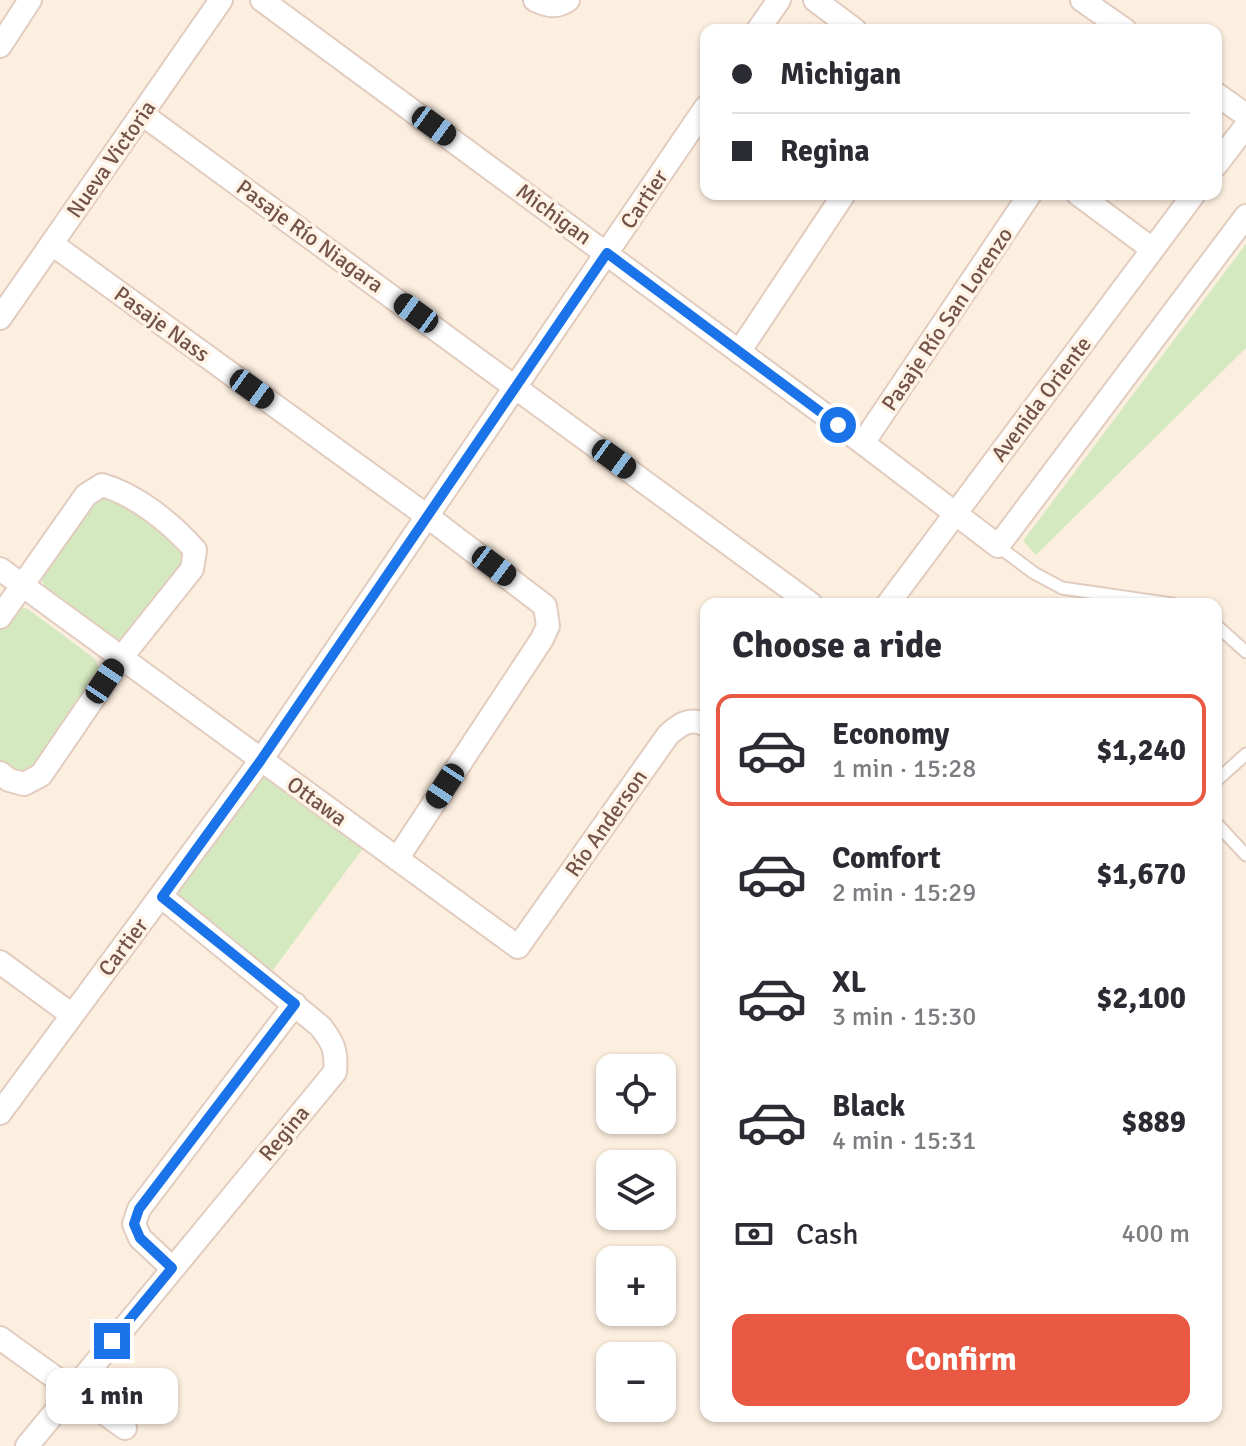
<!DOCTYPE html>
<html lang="en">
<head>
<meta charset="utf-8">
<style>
  body { margin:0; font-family:Signika,sans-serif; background:#f7f7f7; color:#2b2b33; height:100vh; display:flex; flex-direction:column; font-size:30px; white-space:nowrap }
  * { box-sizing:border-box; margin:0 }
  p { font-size:26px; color:#7c7c81 }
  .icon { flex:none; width:44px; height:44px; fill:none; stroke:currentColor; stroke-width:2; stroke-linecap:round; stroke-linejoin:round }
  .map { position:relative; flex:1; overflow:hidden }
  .side { position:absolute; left:700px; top:598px; width:522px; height:824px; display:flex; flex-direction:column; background:#fff; border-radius:16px; box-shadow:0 2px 6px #0004 }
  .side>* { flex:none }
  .hud { position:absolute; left:700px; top:24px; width:522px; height:176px; border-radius:16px; box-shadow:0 2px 6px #0004; display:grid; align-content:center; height:176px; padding:0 32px; background:#fff }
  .buttons { position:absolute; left:596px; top:1054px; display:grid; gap:16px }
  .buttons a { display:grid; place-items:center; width:80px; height:80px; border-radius:16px; background:#fff; box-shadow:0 2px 6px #0004; font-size:40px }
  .end { position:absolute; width:36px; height:36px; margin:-18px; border:10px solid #1a73e8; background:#fff; box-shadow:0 0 0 4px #fff }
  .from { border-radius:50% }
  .bubble { position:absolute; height:56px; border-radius:16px; background:#fff; box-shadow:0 2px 6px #0004; font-size:26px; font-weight:700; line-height:56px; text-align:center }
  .car { position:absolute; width:24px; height:48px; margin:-24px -12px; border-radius:10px; box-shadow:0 0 6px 2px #0007; background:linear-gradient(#222 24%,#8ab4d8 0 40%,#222 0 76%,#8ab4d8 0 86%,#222 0) }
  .hud b { display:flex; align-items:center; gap:28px; height:76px; font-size:30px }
  .hud b+b { border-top:2px solid #e1e1e2 }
  .hud i { width:20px; height:20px; background:#2b2b33 }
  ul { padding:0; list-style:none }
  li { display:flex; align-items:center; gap:24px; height:112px; margin:0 16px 12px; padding:0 16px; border:4px solid transparent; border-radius:16px }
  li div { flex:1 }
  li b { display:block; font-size:30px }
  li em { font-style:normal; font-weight:700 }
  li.on { border-color:#e85843 }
  li>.icon { width:72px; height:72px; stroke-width:1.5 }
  h2 { padding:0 32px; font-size:36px; line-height:96px }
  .pay { display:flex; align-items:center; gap:20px; height:88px; padding:0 32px; font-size:30px }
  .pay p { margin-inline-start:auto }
  .primary-button { display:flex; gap:16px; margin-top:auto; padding:16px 32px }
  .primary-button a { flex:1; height:92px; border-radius:16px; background:#e85843; color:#fff; font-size:32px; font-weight:700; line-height:92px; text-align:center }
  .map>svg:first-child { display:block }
  .green { fill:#d4e9bf }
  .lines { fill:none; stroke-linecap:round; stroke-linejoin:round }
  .service-casing { stroke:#e2ccbf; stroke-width:15 }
  .minor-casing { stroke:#e2ccbf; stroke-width:26 }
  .service { stroke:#fff; stroke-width:11 }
  .minor { stroke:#fff; stroke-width:22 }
  .route { stroke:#1a73e8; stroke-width:10 }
  .labels { text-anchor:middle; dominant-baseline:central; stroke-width:7; stroke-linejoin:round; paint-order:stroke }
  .street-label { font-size:22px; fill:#735347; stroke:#fff3e6 }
</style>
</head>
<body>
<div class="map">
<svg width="1246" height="1446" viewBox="0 0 1246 1446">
  <rect width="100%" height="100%" fill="#fcefe0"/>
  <path class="green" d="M 1246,244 L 1246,348 L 1036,555 L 1023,541 Z
    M 104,490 L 181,542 L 188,556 L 123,641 L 113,640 L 47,591 L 41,579 L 43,565 Z
    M 20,607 L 28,609 L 95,659 L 100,672 L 97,680 L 26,777 L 0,764 L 0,629 Z
    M 260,771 L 364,847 L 270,974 L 171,895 Z"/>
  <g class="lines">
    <defs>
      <path id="service" d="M 998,546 L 1034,573 L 1062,588 L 1172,604
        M 1216,625 L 1246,652
        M 1216,781 L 1246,754
        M 1216,823 L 1246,855"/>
      <path id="minor" d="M 262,0 L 863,443 L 998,546 L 1246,216
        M 535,0 C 548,6 556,8 568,0
        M 815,0 L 855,30
        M 1082,0 L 1125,30
        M 758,30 L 779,0
        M 0,46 L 30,0
        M 1216,94 L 1246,115
        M 142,114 L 811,604
        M 1216,165 L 1246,126
        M 1078,194 L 1152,249
        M 52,244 L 427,516 L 545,606 L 548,626 L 542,639 L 397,859
        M 0,318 L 221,0
        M 739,352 L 844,194
        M 863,443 L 1030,194
        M 0,569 L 518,947 L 668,735 C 680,724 690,717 706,725
        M 888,604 L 1194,194
        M 0,617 L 86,495 L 102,485 C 137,495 171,523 195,550 L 192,569 L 121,658 L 41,775 L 24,784 L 9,780 L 0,773
        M 0,962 L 72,1015
        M 0,1113 L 261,760 L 706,107
        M 172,1268 L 140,1238 L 134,1224 L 139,1209 L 295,1004
        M 0,1338 L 125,1428
        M 27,1446 L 335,1072 C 337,1051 333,1042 320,1026 L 162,897"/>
    </defs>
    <use href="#service" class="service-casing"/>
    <use href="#minor" class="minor-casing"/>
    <use href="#service" class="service"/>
    <use href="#minor" class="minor"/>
  </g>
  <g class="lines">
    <path class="route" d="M 112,1341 L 172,1268 L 140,1238 L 134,1224 L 139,1209 L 295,1004 L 162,897 L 261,760 L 607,253 L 838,425"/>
  </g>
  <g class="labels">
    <g class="street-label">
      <text transform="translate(111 159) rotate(-55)">Nueva Victoria</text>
      <text transform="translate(644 199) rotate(-56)">Cartier</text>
      <text transform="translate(554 214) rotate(36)">Michigan</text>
      <text transform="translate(310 236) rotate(36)">Pasaje Río Niagara</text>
      <text transform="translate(947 319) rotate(-56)">Pasaje Río San Lorenzo</text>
      <text transform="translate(162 324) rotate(36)">Pasaje Nass</text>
      <text transform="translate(1041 399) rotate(-53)">Avenida Oriente</text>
      <text transform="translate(317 801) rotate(36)">Ottawa</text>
      <text transform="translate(606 823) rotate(-55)">Río Anderson</text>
      <text transform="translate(123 947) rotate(-53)">Cartier</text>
      <text transform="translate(284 1133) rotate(-50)">Regina</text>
    </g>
  </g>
</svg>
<div class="buttons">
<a><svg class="icon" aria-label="locate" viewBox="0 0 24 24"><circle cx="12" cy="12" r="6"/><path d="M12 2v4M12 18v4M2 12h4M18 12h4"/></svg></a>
<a><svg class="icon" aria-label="layers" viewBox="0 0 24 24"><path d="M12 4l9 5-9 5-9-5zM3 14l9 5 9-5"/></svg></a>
<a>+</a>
<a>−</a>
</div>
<i class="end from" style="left:838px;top:425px"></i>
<i class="end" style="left:112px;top:1341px"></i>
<div class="bubble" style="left:46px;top:1368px;width:132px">1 min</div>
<i class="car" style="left:434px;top:126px;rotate:126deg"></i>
<i class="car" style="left:416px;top:313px;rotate:306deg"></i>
<i class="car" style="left:252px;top:389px;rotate:126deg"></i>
<i class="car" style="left:614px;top:459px;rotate:126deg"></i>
<i class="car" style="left:494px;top:566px;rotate:127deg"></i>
<i class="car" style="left:105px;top:681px;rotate:34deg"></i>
<i class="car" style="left:445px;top:786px;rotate:213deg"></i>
<div class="hud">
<b><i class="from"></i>Michigan</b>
<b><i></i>Regina</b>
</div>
<section class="side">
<h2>Choose a ride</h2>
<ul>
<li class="on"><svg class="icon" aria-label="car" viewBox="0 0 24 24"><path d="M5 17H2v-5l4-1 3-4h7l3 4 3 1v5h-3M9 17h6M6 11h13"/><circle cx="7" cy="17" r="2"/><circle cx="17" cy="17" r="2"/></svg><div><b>Economy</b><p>1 min · 15:28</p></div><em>$1,240</em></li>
<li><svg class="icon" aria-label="car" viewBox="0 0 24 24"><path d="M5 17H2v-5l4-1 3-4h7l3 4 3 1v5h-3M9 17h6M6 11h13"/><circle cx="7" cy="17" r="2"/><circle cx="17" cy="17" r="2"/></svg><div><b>Comfort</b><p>2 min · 15:29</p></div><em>$1,670</em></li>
<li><svg class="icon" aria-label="car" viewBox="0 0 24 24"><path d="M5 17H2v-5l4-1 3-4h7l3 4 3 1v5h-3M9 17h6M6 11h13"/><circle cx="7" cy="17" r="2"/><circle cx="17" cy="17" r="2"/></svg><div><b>XL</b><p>3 min · 15:30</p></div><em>$2,100</em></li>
<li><svg class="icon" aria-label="car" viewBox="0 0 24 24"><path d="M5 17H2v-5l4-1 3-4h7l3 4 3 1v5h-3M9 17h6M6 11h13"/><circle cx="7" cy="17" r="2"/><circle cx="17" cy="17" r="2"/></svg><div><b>Black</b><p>4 min · 15:31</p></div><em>$889</em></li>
</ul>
<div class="pay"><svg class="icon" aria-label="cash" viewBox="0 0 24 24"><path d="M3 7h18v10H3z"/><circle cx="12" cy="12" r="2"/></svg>Cash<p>400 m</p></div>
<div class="primary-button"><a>Confirm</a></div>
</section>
</div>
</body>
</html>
